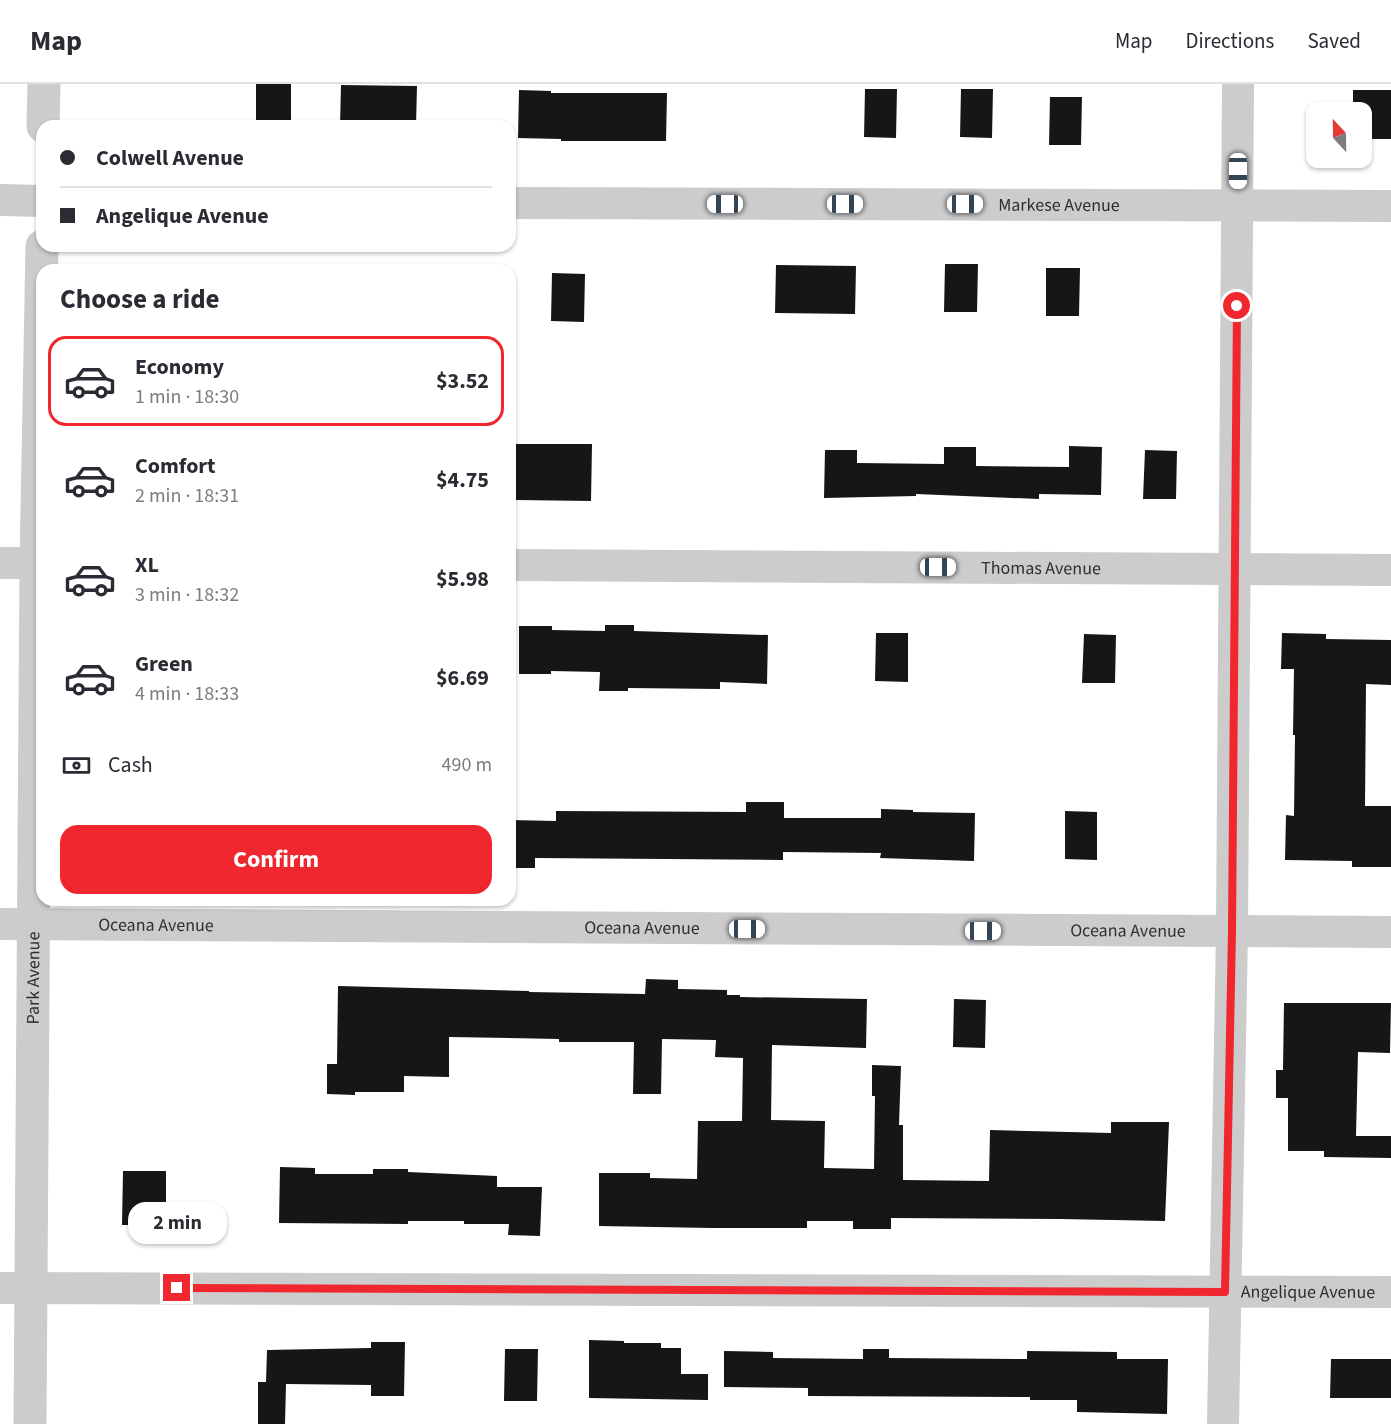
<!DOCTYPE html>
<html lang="en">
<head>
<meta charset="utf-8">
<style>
  body { margin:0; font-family:"Source Sans 3",sans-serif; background:#f7f7f7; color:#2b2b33; height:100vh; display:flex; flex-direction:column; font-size:22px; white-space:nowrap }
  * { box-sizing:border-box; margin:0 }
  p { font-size:20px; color:#7c7c81 }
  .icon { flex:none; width:33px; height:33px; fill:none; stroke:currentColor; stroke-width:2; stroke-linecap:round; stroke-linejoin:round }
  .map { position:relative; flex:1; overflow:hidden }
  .drawer { position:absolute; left:36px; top:180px; width:480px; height:642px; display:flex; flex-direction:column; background:#fff; border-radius:18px; box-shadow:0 2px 4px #0004 }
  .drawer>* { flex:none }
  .hud { position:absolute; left:36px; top:36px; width:480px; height:132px; border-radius:18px; box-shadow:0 2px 4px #0004; display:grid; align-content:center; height:132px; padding:0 24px; background:#fff }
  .needle { width:39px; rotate:338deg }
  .tools { position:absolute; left:1306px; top:18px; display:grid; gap:12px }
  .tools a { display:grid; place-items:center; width:66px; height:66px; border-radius:12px; background:#fff; box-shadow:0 2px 4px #0004; font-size:30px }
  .end { position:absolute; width:27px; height:27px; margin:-14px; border:8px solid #f0272e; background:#fff; box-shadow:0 0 0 3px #fff }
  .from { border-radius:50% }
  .bubble { position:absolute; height:42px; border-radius:18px; background:#fff; box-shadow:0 2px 4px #0004; font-size:20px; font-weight:700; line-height:42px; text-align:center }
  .car { position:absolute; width:18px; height:36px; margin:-18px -9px; border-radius:8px; box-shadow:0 0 4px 2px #0007; background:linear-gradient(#fff 24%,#345 0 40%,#fff 0 76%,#345 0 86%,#fff 0) }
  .hud b { display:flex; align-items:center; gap:21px; height:57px; font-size:22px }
  .hud b+b { border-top:2px solid #e1e1e2 }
  .hud i { width:15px; height:15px; background:#2b2b33 }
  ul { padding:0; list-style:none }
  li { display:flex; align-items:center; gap:18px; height:90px; margin:0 12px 9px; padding:0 12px; border:3px solid transparent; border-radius:18px }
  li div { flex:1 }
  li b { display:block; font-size:22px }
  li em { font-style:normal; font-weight:700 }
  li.current { border-color:#f0272e }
  li>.icon { width:54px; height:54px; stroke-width:1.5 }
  h2 { padding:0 24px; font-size:27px; line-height:72px }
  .pay { display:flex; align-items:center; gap:15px; height:66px; padding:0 24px; font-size:22px }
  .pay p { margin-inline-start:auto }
  .primary-button { display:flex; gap:12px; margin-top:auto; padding:12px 24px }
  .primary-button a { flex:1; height:69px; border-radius:18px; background:#f0272e; color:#fff; font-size:24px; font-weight:700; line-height:69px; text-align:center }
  header { display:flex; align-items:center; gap:36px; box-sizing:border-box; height:84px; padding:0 30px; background:#fff; border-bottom:2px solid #e1e1e2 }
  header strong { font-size:28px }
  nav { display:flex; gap:33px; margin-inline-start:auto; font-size:21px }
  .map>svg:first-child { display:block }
  .building { fill:#161616 }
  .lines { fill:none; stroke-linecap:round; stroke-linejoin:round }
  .minor { stroke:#ccc; stroke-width:32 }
  .tertiary { stroke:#ccc; stroke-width:33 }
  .route { stroke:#f0272e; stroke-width:8 }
  .labels { text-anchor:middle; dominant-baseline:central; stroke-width:6; stroke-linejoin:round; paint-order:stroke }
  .street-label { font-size:18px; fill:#2f2f2f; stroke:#fff }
</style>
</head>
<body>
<header>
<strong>Map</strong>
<nav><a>Map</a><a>Directions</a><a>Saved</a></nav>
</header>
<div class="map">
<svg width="1391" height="1340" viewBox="0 0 1391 1340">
  <rect width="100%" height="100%" fill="#fff"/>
  <path class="building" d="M 256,0 L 291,0 L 291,42 L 256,42 Z
    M 341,1 L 417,2 L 416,42 L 340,42 Z
    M 865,5 L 897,5 L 896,54 L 864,53 Z
    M 961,5 L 993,5 L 992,54 L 960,53 Z
    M 519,6 L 551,7 L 551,9 L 667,9 L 666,57 L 561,57 L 561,55 L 518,54 Z
    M 1353,6 L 1391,6 L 1391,55 L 1362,55 L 1362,28 L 1353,28 Z
    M 1050,13 L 1082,13 L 1081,61 L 1049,61 Z
    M 945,180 L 978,180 L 977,228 L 944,228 Z
    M 776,181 L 856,182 L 855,230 L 775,229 Z
    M 1046,184 L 1080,184 L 1079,232 L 1046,232 Z
    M 552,189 L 585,190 L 584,238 L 551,237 Z
    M 516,360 L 592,360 L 591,417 L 515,416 Z
    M 1069,362 L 1102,363 L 1101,411 L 1039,410 L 1039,415 L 916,410 L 916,412 L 824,414 L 825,366 L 857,366 L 857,379 L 944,380 L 944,363 L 976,363 L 976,382 L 1069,383 Z
    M 1145,366 L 1177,367 L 1176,415 L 1143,415 Z
    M 605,541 L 634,541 L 634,547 L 768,551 L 767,600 L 720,598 L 720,605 L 628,604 L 628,607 L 599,607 L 600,588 L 551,587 L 551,590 L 519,590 L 519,542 L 552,542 L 552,546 L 605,547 Z
    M 876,549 L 908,549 L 908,598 L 875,597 Z
    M 1282,549 L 1326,550 L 1326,555 L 1391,556 L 1391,601 L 1366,600 L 1365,722 L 1391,722 L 1391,783 L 1352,783 L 1352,777 L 1285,776 L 1286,731 L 1294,732 L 1295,651 L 1293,651 L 1294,585 L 1281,585 Z
    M 1084,550 L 1116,551 L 1115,599 L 1082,599 Z
    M 746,718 L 784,718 L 784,734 L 881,734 L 881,725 L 913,726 L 913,728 L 975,729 L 974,777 L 880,774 L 881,769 L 783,768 L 783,776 L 535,774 L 535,784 L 510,784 L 510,736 L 556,737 L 556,727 L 746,728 Z
    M 1065,727 L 1097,728 L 1097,776 L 1065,775 Z
    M 646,895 L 678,896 L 678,905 L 727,906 L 727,911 L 740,911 L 740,913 L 867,915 L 866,964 L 772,961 L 771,1036 L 825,1037 L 824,1084 L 874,1085 L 875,1012 L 872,1012 L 872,981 L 901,982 L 899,1041 L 903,1041 L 903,1096 L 989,1097 L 990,1046 L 1111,1049 L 1111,1038 L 1169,1038 L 1165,1137 L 1060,1135 L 891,1134 L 891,1145 L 853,1145 L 853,1137 L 807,1137 L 807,1144 L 712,1144 L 599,1142 L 599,1089 L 650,1089 L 650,1094 L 697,1095 L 698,1037 L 742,1037 L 743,974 L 715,973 L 716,956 L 662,955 L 661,1010 L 633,1010 L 634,958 L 559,958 L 559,955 L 449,953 L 449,993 L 404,992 L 404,1008 L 355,1008 L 355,1011 L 327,1010 L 327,980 L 337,980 L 338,902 L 529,907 L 529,908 L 645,910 Z
    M 954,915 L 986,916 L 985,964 L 953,963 Z
    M 1284,919 L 1391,919 L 1390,969 L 1358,968 L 1356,1052 L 1391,1052 L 1391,1074 L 1324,1073 L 1324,1067 L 1288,1067 L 1288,1014 L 1276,1014 L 1276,986 L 1283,986 Z
    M 280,1083 L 315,1084 L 315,1090 L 373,1090 L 373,1085 L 408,1085 L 408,1088 L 497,1092 L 497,1103 L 542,1103 L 540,1152 L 508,1151 L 509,1140 L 464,1140 L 464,1137 L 408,1137 L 408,1140 L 279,1139 Z
    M 123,1087 L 166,1087 L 166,1141 L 122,1141 Z
    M 589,1256 L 624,1257 L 624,1259 L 661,1259 L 661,1264 L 681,1264 L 681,1290 L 708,1290 L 708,1316 L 589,1314 Z
    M 371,1258 L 405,1258 L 404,1312 L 371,1312 L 371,1301 L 286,1300 L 285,1340 L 258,1340 L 258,1298 L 266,1298 L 267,1266 L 371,1264 Z
    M 505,1265 L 538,1265 L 537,1317 L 504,1317 Z
    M 863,1265 L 889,1265 L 889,1274 L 1027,1275 L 1027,1267 L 1117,1268 L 1117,1275 L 1168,1275 L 1167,1330 L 1077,1328 L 1077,1316 L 1030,1316 L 1030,1313 L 808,1312 L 808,1304 L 724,1303 L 724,1267 L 773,1268 L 773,1274 L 863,1275 Z
    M 1331,1275 L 1391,1275 L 1391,1314 L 1330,1314 Z"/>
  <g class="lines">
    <g class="minor">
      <path d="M 0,116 L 42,117"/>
      <path id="s1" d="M 510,119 L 1391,122"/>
      <path d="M 0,479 L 42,479"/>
      <path id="s2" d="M 510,481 L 1391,486"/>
      <path id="s3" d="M 0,840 L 1391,848"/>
      <path id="s4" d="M 0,1204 L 1391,1208"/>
      <path d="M 1223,1340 L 1232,847 L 1238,0"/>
    </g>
    <g class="tertiary">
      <path d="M 43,42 L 44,0"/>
      <path id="s5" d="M 30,1340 L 36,479 L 42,162"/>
    </g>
  </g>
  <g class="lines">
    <path class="route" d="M 177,1204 L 1225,1208 L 1232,847 L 1237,222"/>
  </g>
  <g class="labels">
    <g class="street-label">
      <text stroke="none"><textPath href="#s1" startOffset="549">Markese Avenue</textPath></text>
      <text stroke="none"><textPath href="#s2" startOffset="531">Thomas Avenue</textPath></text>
      <text stroke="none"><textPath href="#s3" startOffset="156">Oceana Avenue</textPath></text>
      <text stroke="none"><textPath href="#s3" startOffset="642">Oceana Avenue</textPath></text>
      <text stroke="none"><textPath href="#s3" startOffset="1128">Oceana Avenue</textPath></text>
      <text stroke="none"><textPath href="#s5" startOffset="446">Park Avenue</textPath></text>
      <text stroke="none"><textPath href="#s4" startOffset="1308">Angelique Avenue</textPath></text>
    </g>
  </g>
</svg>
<div class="tools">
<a><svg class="needle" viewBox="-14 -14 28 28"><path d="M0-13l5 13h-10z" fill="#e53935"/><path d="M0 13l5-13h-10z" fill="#7c7c81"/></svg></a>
</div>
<i class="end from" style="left:1237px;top:222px"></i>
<i class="end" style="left:177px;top:1204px"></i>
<div class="bubble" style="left:128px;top:1118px;width:99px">2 min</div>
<i class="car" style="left:1238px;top:87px;rotate:180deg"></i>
<i class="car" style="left:725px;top:120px;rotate:270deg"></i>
<i class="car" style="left:845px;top:120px;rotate:90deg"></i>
<i class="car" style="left:965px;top:120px;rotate:90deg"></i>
<i class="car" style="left:938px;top:483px;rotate:90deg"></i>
<i class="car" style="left:747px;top:845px;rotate:90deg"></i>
<i class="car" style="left:983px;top:847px;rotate:90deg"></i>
<div class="hud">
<b><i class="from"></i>Colwell Avenue</b>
<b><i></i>Angelique Avenue</b>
</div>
<section class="drawer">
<h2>Choose a ride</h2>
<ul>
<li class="current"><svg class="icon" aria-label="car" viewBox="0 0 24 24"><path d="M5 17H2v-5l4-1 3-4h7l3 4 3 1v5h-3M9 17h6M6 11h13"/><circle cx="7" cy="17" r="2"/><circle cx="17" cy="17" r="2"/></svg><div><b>Economy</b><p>1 min · 18:30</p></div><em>$3.52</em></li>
<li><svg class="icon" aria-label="car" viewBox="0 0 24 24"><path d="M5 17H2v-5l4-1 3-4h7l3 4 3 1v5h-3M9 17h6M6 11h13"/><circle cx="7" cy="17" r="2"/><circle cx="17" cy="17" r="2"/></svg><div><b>Comfort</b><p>2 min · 18:31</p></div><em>$4.75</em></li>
<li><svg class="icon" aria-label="car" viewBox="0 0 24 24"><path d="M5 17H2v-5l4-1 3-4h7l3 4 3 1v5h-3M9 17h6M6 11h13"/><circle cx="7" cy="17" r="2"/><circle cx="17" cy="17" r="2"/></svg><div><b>XL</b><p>3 min · 18:32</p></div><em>$5.98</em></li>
<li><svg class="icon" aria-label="car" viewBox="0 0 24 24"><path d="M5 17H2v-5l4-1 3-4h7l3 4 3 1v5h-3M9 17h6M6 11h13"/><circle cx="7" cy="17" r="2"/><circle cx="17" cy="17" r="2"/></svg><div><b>Green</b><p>4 min · 18:33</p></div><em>$6.69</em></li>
</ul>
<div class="pay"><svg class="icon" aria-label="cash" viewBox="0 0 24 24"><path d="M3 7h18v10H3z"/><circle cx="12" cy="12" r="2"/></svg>Cash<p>490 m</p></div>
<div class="primary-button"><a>Confirm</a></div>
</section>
</div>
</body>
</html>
